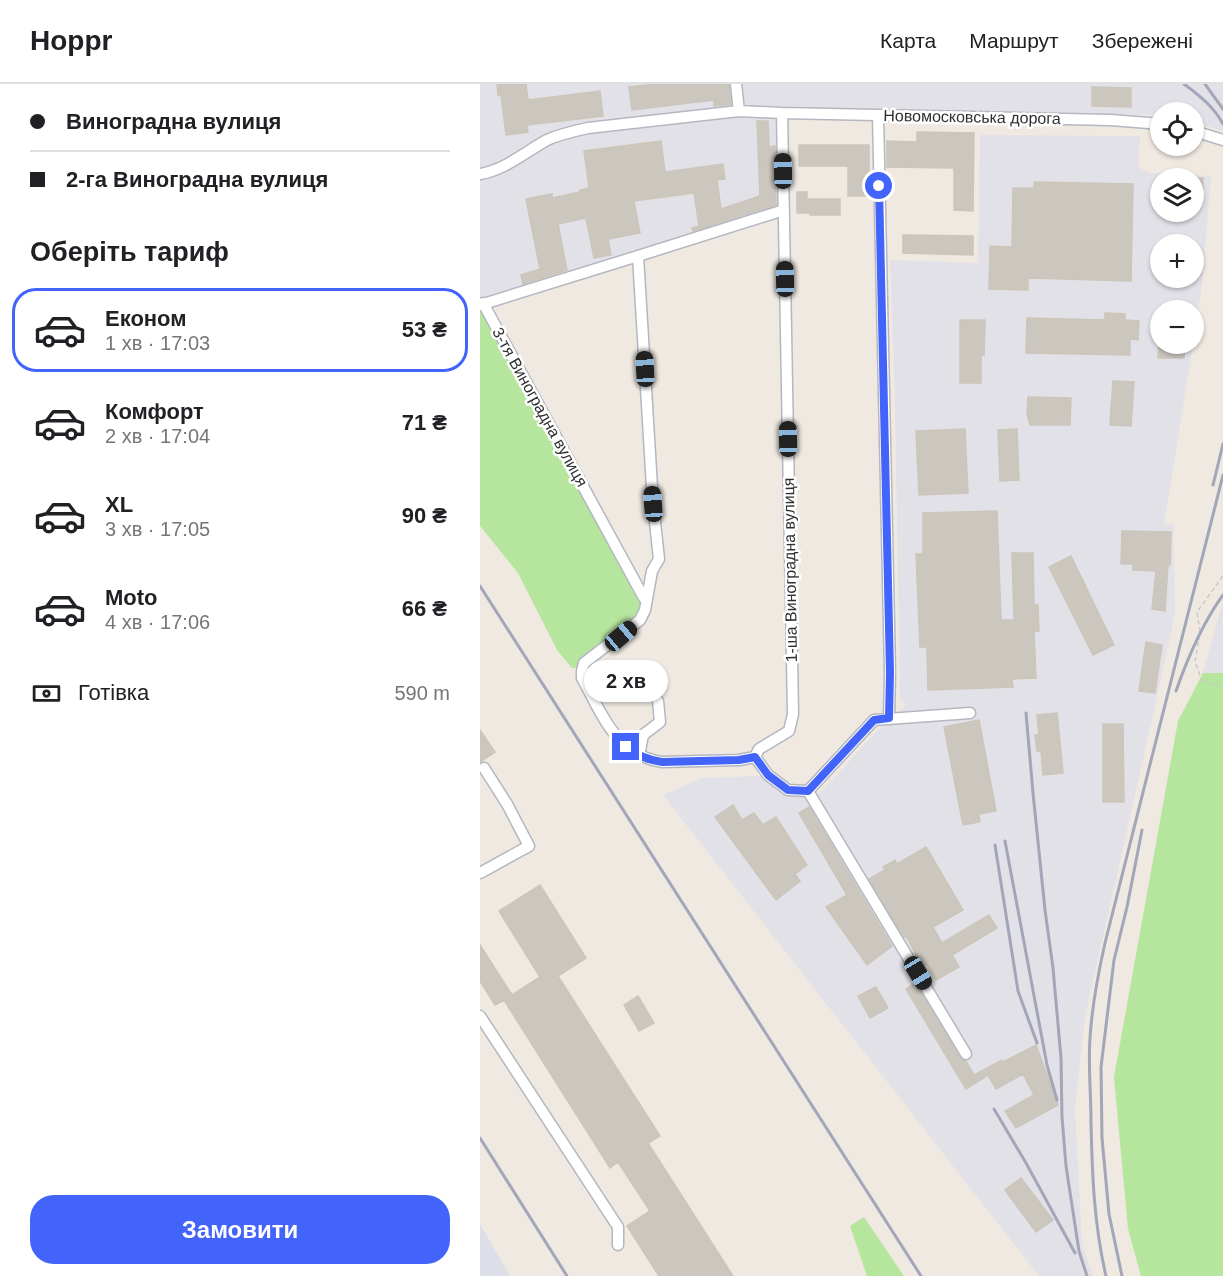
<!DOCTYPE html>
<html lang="uk">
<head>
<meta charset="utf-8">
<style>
  body { margin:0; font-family:Helvetica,sans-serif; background:#f6f6f6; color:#202124; height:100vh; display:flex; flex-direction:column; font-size:22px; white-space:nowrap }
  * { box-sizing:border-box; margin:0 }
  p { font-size:20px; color:#757577 }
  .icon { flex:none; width:33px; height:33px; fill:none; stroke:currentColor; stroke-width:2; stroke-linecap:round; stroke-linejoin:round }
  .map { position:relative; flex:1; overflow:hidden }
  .side { display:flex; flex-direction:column; background:#fff; width:480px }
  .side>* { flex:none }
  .hud { display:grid; align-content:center; height:132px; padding:0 30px; background:#fff }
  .buttons { position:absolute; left:670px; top:18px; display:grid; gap:12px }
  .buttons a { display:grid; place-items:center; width:54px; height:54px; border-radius:50%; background:#fff; box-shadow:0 2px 4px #0004; font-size:30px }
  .end { position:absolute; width:27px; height:27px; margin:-14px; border:8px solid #4264fb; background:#fff; box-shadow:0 0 0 3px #fff }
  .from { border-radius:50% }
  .bubble { position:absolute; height:42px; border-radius:21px; background:#fff; box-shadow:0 2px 4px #0004; font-size:20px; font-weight:700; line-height:42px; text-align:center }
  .car { position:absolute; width:18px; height:36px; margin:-18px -9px; border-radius:8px; box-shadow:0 0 4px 2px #0007; background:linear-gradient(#222 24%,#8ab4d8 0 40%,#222 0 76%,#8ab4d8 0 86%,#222 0) }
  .hud b { display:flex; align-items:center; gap:21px; height:57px; font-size:22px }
  .hud b+b { border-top:2px solid #e0e0e0 }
  .hud i { width:15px; height:15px; background:#202124 }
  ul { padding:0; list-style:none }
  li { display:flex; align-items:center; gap:18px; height:84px; margin:0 12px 9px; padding:0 18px; border:3px solid transparent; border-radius:24px }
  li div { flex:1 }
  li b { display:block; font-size:22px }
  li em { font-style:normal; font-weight:700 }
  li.selected { border-color:#4264fb }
  li>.icon { width:54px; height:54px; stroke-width:1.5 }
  h2 { padding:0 30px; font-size:27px; line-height:72px }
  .pay { display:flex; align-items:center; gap:15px; height:66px; padding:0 30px; font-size:22px }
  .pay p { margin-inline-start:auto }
  .cta { display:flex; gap:12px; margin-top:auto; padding:12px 30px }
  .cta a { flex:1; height:69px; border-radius:24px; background:#4264fb; color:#fff; font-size:24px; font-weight:700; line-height:69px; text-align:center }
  header { display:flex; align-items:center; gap:36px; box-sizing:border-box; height:84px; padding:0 30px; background:#fff; border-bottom:2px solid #e0e0e0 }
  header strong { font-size:28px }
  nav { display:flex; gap:33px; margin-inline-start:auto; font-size:21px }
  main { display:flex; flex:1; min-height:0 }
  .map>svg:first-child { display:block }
  .industrial { fill:#e3e1e8; fill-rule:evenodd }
  .airport { fill:#dcdee8 }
  .green { fill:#b6e59e }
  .building { fill:#cbc7bf; stroke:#cbc5ba; stroke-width:1.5 }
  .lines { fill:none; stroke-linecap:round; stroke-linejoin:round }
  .minor-casing { stroke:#b4b7c1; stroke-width:13 }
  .path { stroke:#c9c9c9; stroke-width:1.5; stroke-dasharray:4.5 3; stroke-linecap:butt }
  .minor { stroke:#fff; stroke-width:10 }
  .rail { stroke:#a3a6b8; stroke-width:3 }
  .route { stroke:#4264fb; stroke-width:8 }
  .labels { text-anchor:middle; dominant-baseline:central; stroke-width:5; stroke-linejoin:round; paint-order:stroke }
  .street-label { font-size:16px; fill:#2e2e2e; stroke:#fff }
</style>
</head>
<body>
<header>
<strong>Hoppr</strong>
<nav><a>Карта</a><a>Маршрут</a><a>Збережені</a></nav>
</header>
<main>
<section class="side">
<div class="hud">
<b><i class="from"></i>Виноградна вулиця</b>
<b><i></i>2-га Виноградна вулиця</b>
</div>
<h2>Оберіть тариф</h2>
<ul>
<li class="selected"><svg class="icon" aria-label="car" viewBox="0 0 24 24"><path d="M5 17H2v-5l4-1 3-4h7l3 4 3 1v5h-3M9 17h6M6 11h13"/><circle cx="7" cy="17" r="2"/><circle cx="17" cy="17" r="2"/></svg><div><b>Економ</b><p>1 хв · 17:03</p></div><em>53 ₴</em></li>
<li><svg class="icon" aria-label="car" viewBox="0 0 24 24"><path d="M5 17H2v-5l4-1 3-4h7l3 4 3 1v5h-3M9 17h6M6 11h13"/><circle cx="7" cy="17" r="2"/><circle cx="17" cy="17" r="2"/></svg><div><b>Комфорт</b><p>2 хв · 17:04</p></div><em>71 ₴</em></li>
<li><svg class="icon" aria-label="car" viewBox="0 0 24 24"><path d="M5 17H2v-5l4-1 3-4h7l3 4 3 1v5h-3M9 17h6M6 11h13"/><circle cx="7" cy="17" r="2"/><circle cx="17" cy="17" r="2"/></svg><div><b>XL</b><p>3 хв · 17:05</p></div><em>90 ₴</em></li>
<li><svg class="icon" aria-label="car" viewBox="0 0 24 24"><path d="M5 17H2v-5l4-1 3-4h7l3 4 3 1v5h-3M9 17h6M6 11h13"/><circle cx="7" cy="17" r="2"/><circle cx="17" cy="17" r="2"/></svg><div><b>Moto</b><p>4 хв · 17:06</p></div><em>66 ₴</em></li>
</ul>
<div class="pay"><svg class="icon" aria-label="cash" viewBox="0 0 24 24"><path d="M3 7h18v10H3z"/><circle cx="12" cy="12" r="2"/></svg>Готівка<p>590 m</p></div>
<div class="cta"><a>Замовити</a></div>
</section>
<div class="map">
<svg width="743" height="1192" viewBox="0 0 743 1192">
  <rect width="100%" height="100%" fill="#efe9e1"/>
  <path class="industrial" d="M 0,0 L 743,0 L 743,47 L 714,38 L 714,28 L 681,28 L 681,31 L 294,24 L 297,62 L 298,119 L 295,125 L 0,219 Z
    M 500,51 L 660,52 L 658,83 L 670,89 L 731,92 L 722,201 L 714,253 L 714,226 L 681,226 L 681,260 L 713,260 L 684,441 L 693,440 L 695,529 L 674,627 L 605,932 L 595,1023 L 602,1160 L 613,1192 L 559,1192 L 183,711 L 222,694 L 280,692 L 298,701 L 305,711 L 326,714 L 344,705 L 396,648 L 426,621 L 420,616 L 415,317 L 410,176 L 498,179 ZM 681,94 L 714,94 L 714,128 L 681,128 ZM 681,160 L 714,160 L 714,194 L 681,194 Z
    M 743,517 L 743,589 L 723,589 Z"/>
  <path class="airport" d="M 0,1140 L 30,1192 L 0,1192 Z"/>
  <path class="green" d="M 0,221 L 164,514 L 160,538 L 99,584 L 92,584 L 77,566 L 38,489 L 0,442 Z
    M 723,589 L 743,589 L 743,1192 L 661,1192 L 648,1145 L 634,993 L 698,637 Z
    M 384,1133 L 424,1192 L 387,1192 L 370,1142 Z"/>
  <path class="building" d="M 17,0 L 46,0 L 48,16 L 120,7 L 123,32 L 47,41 L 48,48 L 26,51 L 21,11 L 18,11 Z
    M 176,0 L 249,0 L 251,20 L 234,22 L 234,16 L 152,26 L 149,3 Z
    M 612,3 L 651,4 L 651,23 L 612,22 Z
    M 277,37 L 288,37 L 289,63 L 295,62 L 296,121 L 213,147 L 212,144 L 219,142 L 214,109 L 154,117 L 160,149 L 128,155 L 131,171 L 114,174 L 106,134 L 78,140 L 87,186 L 43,200 L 41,191 L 60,185 L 46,115 L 72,110 L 72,114 L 100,108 L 100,106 L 109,104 L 104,67 L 181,57 L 185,88 L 243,80 L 245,95 L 237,96 L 241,125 L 280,112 Z
    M 437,48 L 494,49 L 493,127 L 474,126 L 474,84 L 407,83 L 407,57 L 437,58 Z
    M 319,61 L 389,61 L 389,112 L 368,112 L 368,82 L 319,82 Z
    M 714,94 L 723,94 L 723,112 L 714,112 Z
    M 554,98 L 653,100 L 651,197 L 548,194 L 548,206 L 509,205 L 510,162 L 532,163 L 533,104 L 554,104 Z
    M 317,108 L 327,108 L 327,115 L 360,115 L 360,131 L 330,131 L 330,129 L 317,129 Z
    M 423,151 L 493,152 L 493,171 L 423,169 Z
    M 625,229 L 645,230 L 645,236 L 659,237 L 658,256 L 650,255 L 650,271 L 546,269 L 547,234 L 625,236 Z
    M 480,236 L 505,236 L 504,271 L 501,271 L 501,299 L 480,299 Z
    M 679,260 L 705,260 L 704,274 L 678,274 Z
    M 633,297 L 654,298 L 651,342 L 630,341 Z
    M 548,313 L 591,314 L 590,341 L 550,341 L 547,330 Z
    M 485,345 L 488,409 L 439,411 L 436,347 Z
    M 537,345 L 539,396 L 520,397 L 518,346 Z
    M 517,427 L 521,536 L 534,536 L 532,469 L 553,469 L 554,521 L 558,521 L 559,547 L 554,547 L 556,594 L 532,595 L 533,603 L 448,606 L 447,563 L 440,563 L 436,470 L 443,470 L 443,429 Z
    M 642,447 L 691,448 L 690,481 L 688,481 L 685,527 L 672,525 L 676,487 L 653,486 L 653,480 L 641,480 Z
    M 591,472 L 634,561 L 613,571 L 569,483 Z
    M 666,558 L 682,561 L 675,609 L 659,607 Z
    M 577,629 L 583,689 L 563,691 L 561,667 L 557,667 L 555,651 L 559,651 L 557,631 Z
    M 499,636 L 516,727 L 499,730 L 500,738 L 483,741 L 464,643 Z
    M 623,640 L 643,640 L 644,718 L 623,718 Z
    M 0,646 L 15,668 L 0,678 Z
    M 253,721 L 262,736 L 274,729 L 283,741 L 296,733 L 327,781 L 315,790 L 320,797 L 296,816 L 235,733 Z
    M 329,723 L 412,862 L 387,881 L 346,823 L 367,811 L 319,729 Z
    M 446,763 L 483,826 L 453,843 L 462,859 L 509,831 L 517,844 L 472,871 L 479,883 L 456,896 L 447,880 L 442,882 L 426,852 L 424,853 L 389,795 L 405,786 L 403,783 L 415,776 L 417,780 Z
    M 60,801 L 106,874 L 78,892 L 180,1052 L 168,1059 L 253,1192 L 179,1192 L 147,1142 L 170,1127 L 138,1078 L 130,1084 L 24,916 L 15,921 L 0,897 L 0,861 L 32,911 L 60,893 L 19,827 Z
    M 435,899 L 480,974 L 486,977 L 494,991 L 522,976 L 523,978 L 556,961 L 578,1021 L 536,1044 L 525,1027 L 554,1011 L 543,990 L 516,1005 L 508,991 L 486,1005 L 426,905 Z
    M 396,903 L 408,924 L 390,934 L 378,912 Z
    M 158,912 L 174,939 L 159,947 L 144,921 Z
    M 541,1094 L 573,1136 L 556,1148 L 525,1106 Z"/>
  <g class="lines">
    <defs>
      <path id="minor" d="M 256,0 L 259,27 L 302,29 L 631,36 L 681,40
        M 398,31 L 410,588 L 409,634
        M 714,47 L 743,56
        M 0,90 C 25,86 45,68 67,56 C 80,50 94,47 108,44 L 259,27
        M 158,172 L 173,420 L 179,475 L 172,487 L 165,526 L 160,536 L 104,579 L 102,587 L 102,594 C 122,630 136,671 182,678 L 259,676 L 275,673
        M 3,219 L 164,514
        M 0,221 L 158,172 L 304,126
        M 159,672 L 163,651 L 180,638 L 178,617
        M 275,673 L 279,665 L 309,647 L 313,630 L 302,29
        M 275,673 L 288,691 L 308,706 L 328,707 L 394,636 L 490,629
        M 328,707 L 486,970
        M 0,789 L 49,762 L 27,720 L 4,684
        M 0,932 L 138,1143 L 138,1161"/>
    </defs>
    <use href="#minor" class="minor-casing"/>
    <path class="path" d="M 743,492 L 717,528 L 720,548 L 715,578 L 722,597 L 743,603"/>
    <use href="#minor" class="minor"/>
    <path class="rail" d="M 704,0 C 719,11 734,23 743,40
      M 725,0 L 743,25
      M 733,401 L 743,360
      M 0,502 L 441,1192
      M 696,607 C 708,573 722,540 743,511
      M 546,629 L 553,709 L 565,826 L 573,884 L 581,974 L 582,1033 L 586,1082 L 599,1167 L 607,1192
      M 525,757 L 567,981 L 577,1016
      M 515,761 L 538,907 L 557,959
      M 514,1025 L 546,1079 L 595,1169
      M 0,1054 L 87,1192
      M 626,1192 C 614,1141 612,1089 611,1037 C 611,1009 608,981 610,954 C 612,922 618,890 625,859 L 743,391
      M 642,1192 L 629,1130 L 622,1054 L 621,983 L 634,876 L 647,823 L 662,746"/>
  </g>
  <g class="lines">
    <path class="route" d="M 146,663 C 158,671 167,676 182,678 L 259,676 L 275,673 L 288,691 L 308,706 L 328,707 L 394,636 L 409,634 L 410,588 L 399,102"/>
  </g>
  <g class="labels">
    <g class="street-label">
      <text transform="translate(492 33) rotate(1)">Новомосковська дорога</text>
      <text transform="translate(60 323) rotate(61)">3-тя Виноградна вулиця</text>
      <text transform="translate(310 486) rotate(-91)">1-ша Виноградна вулиця</text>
    </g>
  </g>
</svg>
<div class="buttons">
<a><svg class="icon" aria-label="locate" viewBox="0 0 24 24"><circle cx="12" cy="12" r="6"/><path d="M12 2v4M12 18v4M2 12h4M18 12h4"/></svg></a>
<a><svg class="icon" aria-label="layers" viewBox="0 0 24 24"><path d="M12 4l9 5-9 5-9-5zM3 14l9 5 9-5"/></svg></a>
<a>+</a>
<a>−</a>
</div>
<i class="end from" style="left:399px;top:102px"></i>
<i class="end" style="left:146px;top:663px"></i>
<div class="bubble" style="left:104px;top:576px;width:84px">2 хв</div>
<i class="car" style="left:303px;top:87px;rotate:359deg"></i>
<i class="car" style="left:305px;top:195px;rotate:359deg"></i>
<i class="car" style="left:165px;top:285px;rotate:357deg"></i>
<i class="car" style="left:308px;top:355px;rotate:359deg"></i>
<i class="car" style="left:173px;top:420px;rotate:356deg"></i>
<i class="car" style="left:141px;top:552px;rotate:50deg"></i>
<i class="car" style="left:438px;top:889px;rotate:149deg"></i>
</div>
</main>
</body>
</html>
